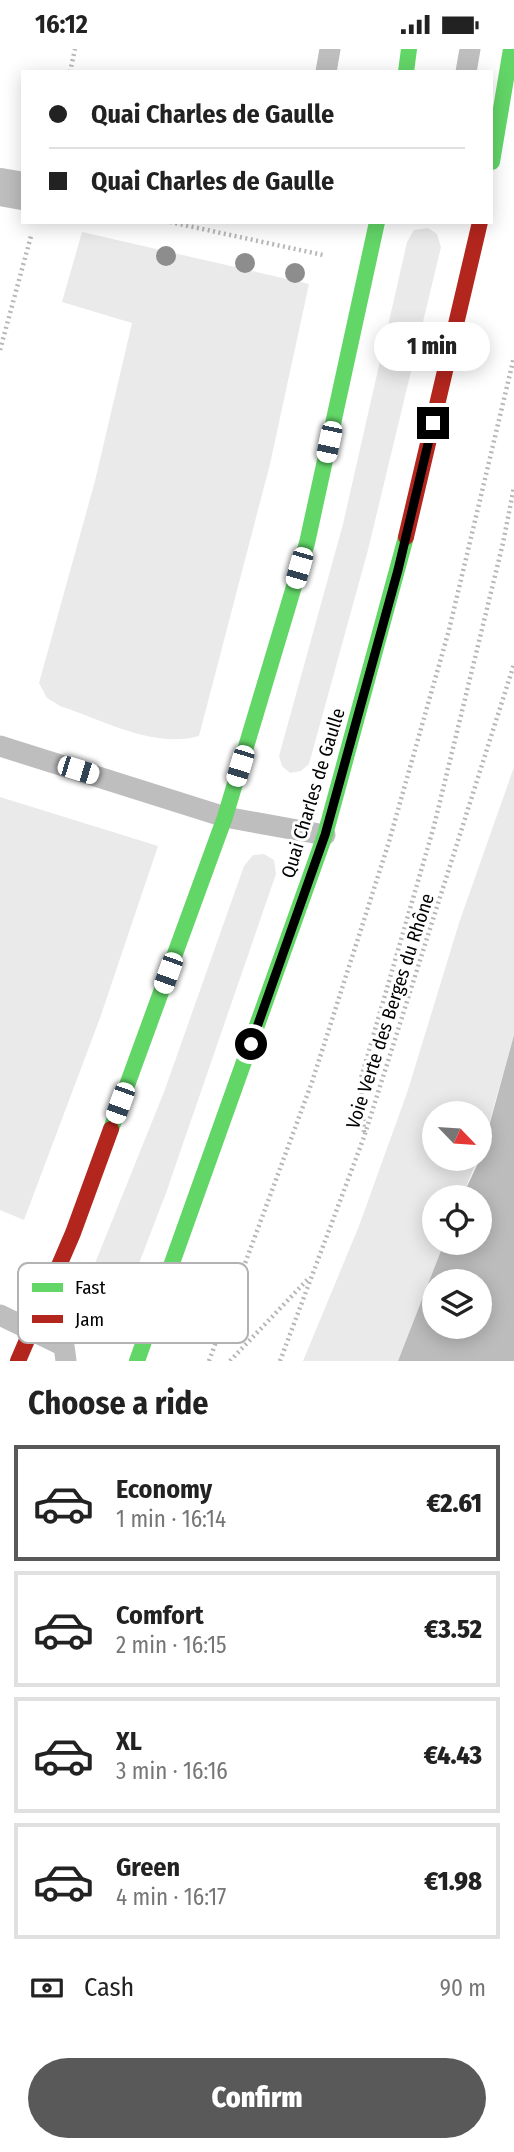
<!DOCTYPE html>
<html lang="en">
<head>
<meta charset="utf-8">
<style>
  body { margin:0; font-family:"Fira Sans Condensed",sans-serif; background:#f2f2f2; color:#222; height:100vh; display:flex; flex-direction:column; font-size:26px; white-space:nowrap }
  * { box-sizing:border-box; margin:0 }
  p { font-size:23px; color:#767676 }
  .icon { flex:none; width:38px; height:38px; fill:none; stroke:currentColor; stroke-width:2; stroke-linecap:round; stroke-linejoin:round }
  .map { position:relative; height:1312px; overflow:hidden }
  .panel { display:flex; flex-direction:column; background:#fff; flex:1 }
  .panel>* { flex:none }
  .top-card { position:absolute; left:21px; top:21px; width:472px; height:154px; border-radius:0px; box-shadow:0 4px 18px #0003; display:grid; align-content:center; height:154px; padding:0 28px; background:#fff }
  .needle { width:46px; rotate:115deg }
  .buttons { position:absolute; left:422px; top:1052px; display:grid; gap:14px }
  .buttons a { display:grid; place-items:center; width:70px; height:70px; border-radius:50%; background:#fff; box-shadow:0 4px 18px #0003; font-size:35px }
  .end { position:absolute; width:32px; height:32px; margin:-16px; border:9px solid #000; background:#fff; box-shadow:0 0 0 4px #fff }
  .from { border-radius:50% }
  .bubble { position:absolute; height:49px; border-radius:24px; background:#fff; box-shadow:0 4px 18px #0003; font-size:23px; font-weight:800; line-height:49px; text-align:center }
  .car { position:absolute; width:21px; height:42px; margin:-21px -10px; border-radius:9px; box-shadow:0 0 5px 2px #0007; background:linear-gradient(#fff 24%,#345 0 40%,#fff 0 76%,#345 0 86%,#fff 0) }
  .top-card b { display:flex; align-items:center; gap:24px; height:66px; font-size:26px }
  .top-card b+b { border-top:2px solid #e0e0e0 }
  .top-card i { width:18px; height:18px; background:#222 }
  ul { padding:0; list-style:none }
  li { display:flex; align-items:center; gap:21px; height:116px; margin:0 14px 10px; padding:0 14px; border:4px solid #e0e0e0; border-radius:0px }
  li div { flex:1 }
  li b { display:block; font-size:26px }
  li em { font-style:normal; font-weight:800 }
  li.selected { border-color:#595959 }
  li>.icon { width:63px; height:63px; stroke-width:1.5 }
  h2 { padding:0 28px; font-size:32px; line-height:84px }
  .pay { display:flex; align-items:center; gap:18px; height:77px; padding:0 28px; font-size:26px }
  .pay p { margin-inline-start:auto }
  .cta { display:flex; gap:14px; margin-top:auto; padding:14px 28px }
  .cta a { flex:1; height:80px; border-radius:42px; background:#595959; color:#fff; font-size:28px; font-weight:800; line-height:80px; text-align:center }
  .status { display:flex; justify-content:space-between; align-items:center; height:49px; padding:0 35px; background:#fff; direction:ltr }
  .status svg { height:19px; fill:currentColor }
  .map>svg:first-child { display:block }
  .green { fill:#eaeaea }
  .water { fill:#bcbcbc; fill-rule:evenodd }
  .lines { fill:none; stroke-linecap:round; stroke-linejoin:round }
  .path { stroke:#b8b8b8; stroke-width:4.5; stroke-dasharray:2 3.5; stroke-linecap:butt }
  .lane { stroke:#bebebe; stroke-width:21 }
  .street { stroke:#bebebe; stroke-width:38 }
  .fast { stroke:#63d668; stroke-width:16 }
  .jam { stroke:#b3261e; stroke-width:16 }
  .tree { fill:#8d8d8d }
  .route { stroke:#000; stroke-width:9 }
  .labels { text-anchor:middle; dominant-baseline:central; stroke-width:6; stroke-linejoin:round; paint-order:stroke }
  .street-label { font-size:19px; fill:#000; stroke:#fff }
  .key { fill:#fff; stroke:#b2b2b2; stroke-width:2 }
  .key-label { font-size:19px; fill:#000 }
</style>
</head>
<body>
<div class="status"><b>16:12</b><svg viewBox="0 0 49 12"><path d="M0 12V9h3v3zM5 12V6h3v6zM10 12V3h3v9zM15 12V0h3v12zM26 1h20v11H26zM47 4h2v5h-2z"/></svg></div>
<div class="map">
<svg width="514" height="1312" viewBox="0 0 514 1312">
  <rect width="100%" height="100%" fill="#fff"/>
  <path class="green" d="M 428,179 L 437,185 L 441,198 L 368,501 L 309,715 L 301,722 L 290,724 L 282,717 L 279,707 L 343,475 L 407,193 L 414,181 Z
    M 82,183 L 309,235 L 270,415 L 199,687 C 155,700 102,671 60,657 L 47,649 L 39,634 L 95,432 L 132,274 L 62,253 Z
    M 514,718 L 514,986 L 484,1092 L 480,1103 L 480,1064 L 434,1064 L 434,1110 L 477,1110 L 462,1148 L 434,1148 L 434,1194 L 444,1194 L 398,1312 L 303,1312 L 359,1177 L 408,1041 L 459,874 Z
    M 0,748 L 158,797 L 100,969 L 24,1171 L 0,1161 Z
    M 264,805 L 274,811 L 276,825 L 166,1144 L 120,1264 L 115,1276 L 96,1282 L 79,1270 L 77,1260 L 81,1249 L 164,1043 L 244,817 L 253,806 Z"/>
  <path class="water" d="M 514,986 L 514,1312 L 398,1312 L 444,1194 L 480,1194 L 480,1148 L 462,1148 L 480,1110 ZM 434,1232 L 480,1232 L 480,1278 L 434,1278 Z"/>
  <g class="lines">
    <path class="path" d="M 70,23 L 75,0
      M 170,173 L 323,206
      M 0,301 L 31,187
      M 364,1083 L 361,1029 L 434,777 L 503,494 L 514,438
      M 100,1233 L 117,1241
      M 200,1273 L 222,1282
      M 209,1312 L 312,1033 L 388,796 L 449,581 L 514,308
      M 230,1312 L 309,1229
      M 280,1312 L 364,1088 L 514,615"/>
    <path class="lane" d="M 326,23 L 330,0
      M 466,23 L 470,0
      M 0,697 L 225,768 L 325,786
      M 0,1266 L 64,1297 L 66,1312"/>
    <path class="street" d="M 0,138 L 23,142"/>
    <path class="fast" d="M 406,23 L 409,0
      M 492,113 L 511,0
      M 111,1080 L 225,768 L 307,494 L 377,173
      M 137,1312 L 325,786 L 406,488"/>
    <path class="jam" d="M 406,488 L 480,173
      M 18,1312 L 73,1184 L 111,1080"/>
  </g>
  <g class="tree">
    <circle cx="166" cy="207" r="10"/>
    <circle cx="245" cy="214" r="10"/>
    <circle cx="295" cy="224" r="10"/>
  </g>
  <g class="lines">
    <path class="route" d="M 251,995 L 325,786 L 398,521 L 433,374"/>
  </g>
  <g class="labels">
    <g class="street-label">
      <text transform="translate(313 744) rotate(-73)">Quai Charles de Gaulle</text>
      <text transform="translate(390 962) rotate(-72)">Voie Verte des Berges du Rhône</text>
    </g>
  </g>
  <rect x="18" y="1214" width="230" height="80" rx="10" class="key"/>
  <rect x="32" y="1234" width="31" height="9" fill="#63d668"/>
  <rect x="32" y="1266" width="31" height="8" fill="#b3261e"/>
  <g class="key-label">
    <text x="75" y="1245">Fast</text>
    <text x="75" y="1277">Jam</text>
  </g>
</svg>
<div class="buttons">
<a><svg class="needle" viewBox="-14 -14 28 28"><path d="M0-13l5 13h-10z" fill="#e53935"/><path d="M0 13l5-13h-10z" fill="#767676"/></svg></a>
<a><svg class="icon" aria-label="locate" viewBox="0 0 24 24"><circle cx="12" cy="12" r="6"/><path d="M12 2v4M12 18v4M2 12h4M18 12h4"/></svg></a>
<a><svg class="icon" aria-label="layers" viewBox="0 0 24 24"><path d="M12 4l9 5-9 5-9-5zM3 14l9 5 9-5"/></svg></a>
</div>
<i class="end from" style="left:251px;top:995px"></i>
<i class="end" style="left:433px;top:374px"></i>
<div class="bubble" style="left:374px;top:273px;width:116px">1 min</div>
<i class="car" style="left:329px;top:393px;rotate:192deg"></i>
<i class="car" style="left:299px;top:519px;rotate:196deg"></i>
<i class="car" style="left:240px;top:717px;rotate:197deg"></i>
<i class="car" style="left:78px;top:721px;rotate:107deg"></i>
<i class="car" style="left:168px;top:924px;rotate:200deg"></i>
<i class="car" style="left:120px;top:1054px;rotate:200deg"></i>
<div class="top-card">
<b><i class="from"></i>Quai Charles de Gaulle</b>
<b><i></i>Quai Charles de Gaulle</b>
</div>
</div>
<section class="panel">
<h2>Choose a ride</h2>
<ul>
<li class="selected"><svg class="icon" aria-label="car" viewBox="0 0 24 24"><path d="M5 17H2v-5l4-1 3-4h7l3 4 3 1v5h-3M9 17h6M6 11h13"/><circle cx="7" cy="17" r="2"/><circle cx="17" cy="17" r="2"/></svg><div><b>Economy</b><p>1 min · 16:14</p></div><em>€2.61</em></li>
<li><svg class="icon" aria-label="car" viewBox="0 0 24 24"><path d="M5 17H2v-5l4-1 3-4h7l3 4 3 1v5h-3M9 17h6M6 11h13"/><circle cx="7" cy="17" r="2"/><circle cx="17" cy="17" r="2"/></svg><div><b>Comfort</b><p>2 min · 16:15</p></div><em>€3.52</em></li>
<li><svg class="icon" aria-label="car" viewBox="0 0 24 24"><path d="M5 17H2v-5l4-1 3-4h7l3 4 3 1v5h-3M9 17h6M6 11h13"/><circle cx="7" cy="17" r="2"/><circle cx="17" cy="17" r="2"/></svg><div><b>XL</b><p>3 min · 16:16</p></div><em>€4.43</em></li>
<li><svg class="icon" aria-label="car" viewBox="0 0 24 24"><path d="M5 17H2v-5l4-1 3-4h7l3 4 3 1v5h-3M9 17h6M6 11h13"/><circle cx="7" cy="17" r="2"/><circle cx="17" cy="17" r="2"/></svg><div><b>Green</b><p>4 min · 16:17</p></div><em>€1.98</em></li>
</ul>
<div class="pay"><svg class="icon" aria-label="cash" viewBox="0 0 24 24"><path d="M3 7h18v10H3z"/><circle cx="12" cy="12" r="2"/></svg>Cash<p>90 m</p></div>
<div class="cta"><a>Confirm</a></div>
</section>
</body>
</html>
